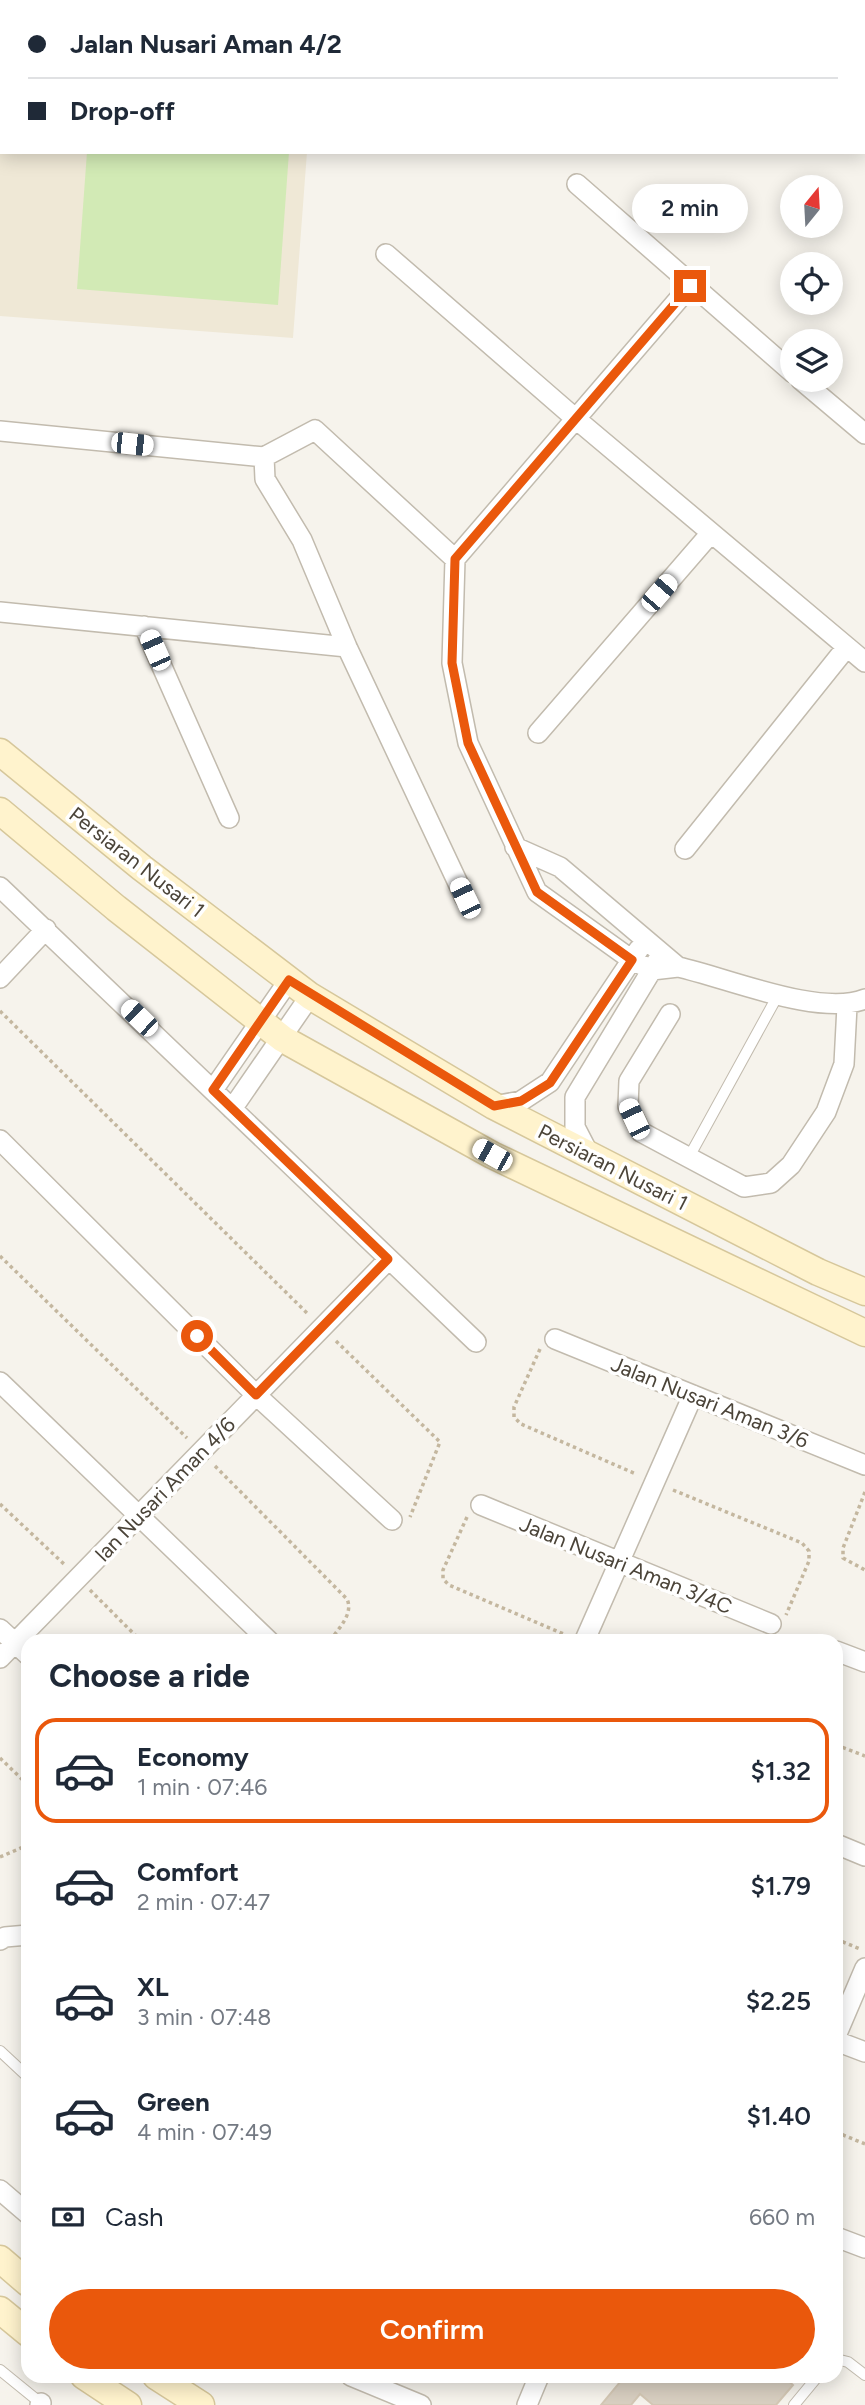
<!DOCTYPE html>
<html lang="en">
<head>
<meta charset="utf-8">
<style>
  body { margin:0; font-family:Figtree,sans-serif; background:#f6f6f7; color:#1f2937; height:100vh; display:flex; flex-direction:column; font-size:26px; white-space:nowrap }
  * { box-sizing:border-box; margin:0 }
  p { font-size:23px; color:#747a83 }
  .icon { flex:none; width:38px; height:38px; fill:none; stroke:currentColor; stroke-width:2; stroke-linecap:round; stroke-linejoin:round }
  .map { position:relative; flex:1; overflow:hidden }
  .details { position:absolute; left:21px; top:1634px; width:822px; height:749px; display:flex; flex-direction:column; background:#fff; border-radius:21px; box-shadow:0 4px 18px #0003 }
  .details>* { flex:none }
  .top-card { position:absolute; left:0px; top:0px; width:866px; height:154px; box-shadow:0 4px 18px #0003; display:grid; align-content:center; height:154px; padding:0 28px; background:#fff }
  .needle { width:46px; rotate:18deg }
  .tools { position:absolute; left:780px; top:175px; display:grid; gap:14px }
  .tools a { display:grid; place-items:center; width:63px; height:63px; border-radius:50%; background:#fff; box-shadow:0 4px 18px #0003; font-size:35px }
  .end { position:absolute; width:32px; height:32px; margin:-16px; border:9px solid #ea580c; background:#fff; box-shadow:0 0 0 4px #fff }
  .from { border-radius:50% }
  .bubble { position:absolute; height:49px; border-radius:24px; background:#fff; box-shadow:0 4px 18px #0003; font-size:23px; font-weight:600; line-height:49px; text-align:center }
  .car { position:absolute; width:21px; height:42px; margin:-21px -10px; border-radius:9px; box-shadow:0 0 5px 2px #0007; background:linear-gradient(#fff 24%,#345 0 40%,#fff 0 76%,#345 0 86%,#fff 0) }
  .top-card b { display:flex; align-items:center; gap:24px; height:66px; font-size:26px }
  .top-card b+b { border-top:2px solid #e0e1e3 }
  .top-card i { width:18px; height:18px; background:#1f2937 }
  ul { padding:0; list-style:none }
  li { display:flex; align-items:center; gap:21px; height:105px; margin:0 14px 10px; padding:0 14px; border:4px solid transparent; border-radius:21px }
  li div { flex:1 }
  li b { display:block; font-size:26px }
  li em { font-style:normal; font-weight:600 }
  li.on { border-color:#ea580c }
  li>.icon { width:63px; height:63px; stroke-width:1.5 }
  h2 { padding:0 28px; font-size:32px; line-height:84px }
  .pay { display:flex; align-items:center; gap:18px; height:77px; padding:0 28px; font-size:26px }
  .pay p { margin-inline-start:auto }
  .cta { display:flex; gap:14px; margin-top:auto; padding:14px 28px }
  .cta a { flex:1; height:80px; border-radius:42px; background:#ea580c; color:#fff; font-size:28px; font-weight:600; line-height:80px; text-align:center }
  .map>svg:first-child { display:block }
  .education { fill:#efe8d6 }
  .green { fill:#d2eab5 }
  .building { fill:#d8cfc1; stroke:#d3c7b4; stroke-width:2 }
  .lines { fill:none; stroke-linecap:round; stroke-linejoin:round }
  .lane-casing { stroke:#c2bbae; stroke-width:12 }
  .street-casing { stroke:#c2bbae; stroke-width:22 }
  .secondary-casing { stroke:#d6c79b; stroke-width:29 }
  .path { stroke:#c4b79f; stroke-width:3.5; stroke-dasharray:3.5 3.5; stroke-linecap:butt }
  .lane { stroke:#fff; stroke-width:10 }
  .street { stroke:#fff; stroke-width:19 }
  .secondary { stroke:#fff3cd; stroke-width:26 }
  .route { stroke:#ea580c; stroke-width:9 }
  .labels { text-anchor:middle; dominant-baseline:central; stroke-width:7; stroke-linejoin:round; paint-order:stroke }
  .street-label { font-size:21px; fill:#4b4439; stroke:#fff }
</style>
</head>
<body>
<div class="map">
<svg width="865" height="2405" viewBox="0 0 865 2405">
  <rect width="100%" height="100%" fill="#f6f3ec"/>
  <path class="education" d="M 0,0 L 318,0 L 2,2 L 2,152 L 307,152 L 293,338 L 0,316 Z"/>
  <path class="green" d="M 87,152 L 289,152 L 278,305 L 77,289 Z"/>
  <path class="building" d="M 625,2376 L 783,2376 L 793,2385 L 776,2405 L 653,2405 L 640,2394 L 631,2405 L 601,2405 Z"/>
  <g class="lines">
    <defs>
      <path id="lane" d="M 596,2 L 597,0
        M 689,1157 L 778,995
        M 0,2051 L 28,2077
        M 836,2359 L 848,2362 L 865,2375
        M 0,2370 L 43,2405
        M 794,2405 L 818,2376"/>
      <path id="street" d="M 358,0 L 363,2
        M 577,184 L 793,373
        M 386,254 L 576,419 L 865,662
        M 801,380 L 865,434
        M 0,431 L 264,457 L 315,430 L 455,559
        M 264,457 L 265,479 L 302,540 L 347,647 L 465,898
        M 0,612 L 347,647
        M 144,626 L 229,818
        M 538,733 L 711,533
        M 515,847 L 560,867 L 678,967 L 652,970 L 632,960 L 537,892 L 468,743 L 452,663 L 455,559 L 690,286
        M 685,849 L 846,648
        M 0,887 L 476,1342
        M 678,967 C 728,978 819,1017 865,999
        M 0,978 L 46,929
        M 670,1014 L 629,1081 L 628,1106 L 641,1132 L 744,1187 L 771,1183 L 791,1165 L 826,1112 L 844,1064 L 847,1006
        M 213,1090 L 289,980
        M 494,1106 L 521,1101 L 550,1082 L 639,949
        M 232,1109 L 310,996
        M 0,1140 L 256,1395 L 392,1520
        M 590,1156 L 575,1127 L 575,1097 L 659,958
        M 555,1339 L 865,1465
        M 0,1382 L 270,1642
        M 481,1505 L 771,1624
        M 0,1629 L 28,1655
        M 584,1642 L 693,1395
        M 836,1651 L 865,1662
        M 0,1658 L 388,1260
        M 836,1844 L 865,1856
        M 0,1940 L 5,1937 L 28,1935
        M 836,2036 L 865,1968
        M 836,2041 L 865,2052
        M 0,2190 L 28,2214
        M 836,2237 L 865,2248
        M 351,2376 L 421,2405
        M 40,2405 L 41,2403
        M 527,2405 L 539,2376"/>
      <path id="secondary" d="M 0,752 L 142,868 L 310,996 L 494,1106 L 818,1272 L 865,1292
        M 0,811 L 116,908 L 283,1039 L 492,1155 L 865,1333
        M 0,2259 L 28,2283
        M 0,2310 L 28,2333
        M 84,2376 L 128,2405
        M 156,2376 L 201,2405"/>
    </defs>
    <use href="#lane" class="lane-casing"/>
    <use href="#street" class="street-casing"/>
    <use href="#secondary" class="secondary-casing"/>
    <path class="path" d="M 0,1011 L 308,1314
      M 0,1256 L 187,1438
      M 336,1341 L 440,1442 L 410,1517
      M 540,1349 L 514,1407 L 514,1417 L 521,1424 L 636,1474
      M 215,1466 L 347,1599 C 354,1614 338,1629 329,1642
      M 673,1490 L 802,1543 L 809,1551 L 809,1561 L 786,1615
      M 865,1492 L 843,1548 L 843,1558 L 865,1570
      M 0,1504 L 65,1565
      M 467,1517 L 443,1570 L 443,1579 L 449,1585 L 566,1635
      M 90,1590 L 142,1642
      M 836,1745 L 865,1756
      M 0,1758 L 28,1785
      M 0,1857 L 28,1845
      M 836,1939 L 860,1949
      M 836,2132 L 865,2144"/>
    <use href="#lane" class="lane"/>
    <use href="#street" class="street"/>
    <use href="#secondary" class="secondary"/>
  </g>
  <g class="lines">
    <path class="route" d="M 197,1336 L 256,1395 L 388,1259 L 213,1090 L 289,980 L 494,1106 L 521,1101 L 550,1083 L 632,960 L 537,892 L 468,743 L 452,663 L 455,559 L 690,286"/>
  </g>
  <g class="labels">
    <g class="street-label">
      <text transform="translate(137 862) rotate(38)">Persiaran Nusari 1</text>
      <text transform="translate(613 1167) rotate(27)">Persiaran Nusari 1</text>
      <text transform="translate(710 1402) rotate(22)">Jalan Nusari Aman 3/6</text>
      <text transform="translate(165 1489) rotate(-46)">lan Nusari Aman 4/6</text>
      <text transform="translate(626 1565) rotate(22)">Jalan Nusari Aman 3/4C</text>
    </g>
  </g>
</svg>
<div class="tools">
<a><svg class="needle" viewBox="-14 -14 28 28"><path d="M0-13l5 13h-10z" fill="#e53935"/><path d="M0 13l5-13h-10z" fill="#747a83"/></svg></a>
<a><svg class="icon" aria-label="locate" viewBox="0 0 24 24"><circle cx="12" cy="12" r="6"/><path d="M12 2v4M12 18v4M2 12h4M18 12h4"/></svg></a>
<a><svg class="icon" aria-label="layers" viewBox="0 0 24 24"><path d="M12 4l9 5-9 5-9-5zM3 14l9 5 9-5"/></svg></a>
</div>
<i class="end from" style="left:197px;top:1336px"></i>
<i class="end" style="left:690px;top:286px"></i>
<div class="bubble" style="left:632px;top:184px;width:116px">2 min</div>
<i class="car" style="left:132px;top:444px;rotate:96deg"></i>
<i class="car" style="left:659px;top:593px;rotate:41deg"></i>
<i class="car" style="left:155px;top:650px;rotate:336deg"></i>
<i class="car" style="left:465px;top:898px;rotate:335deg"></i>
<i class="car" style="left:139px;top:1018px;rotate:314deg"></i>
<i class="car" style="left:634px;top:1119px;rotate:335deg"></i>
<i class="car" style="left:492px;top:1155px;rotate:299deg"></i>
<div class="top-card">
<b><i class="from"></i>Jalan Nusari Aman 4/2</b>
<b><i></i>Drop-off</b>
</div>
<section class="details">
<h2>Choose a ride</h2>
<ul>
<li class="on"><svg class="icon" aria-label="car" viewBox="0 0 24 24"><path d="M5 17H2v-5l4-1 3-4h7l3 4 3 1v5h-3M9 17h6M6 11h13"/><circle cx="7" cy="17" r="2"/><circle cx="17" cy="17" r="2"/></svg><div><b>Economy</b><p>1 min · 07:46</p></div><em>$1.32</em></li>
<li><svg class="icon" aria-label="car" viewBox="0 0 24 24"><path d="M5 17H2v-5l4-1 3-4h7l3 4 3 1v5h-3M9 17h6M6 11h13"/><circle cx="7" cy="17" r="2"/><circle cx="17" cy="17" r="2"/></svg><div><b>Comfort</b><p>2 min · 07:47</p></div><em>$1.79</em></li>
<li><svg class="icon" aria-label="car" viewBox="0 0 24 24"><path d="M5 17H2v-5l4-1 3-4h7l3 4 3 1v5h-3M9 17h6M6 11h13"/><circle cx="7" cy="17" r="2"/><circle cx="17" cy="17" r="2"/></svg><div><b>XL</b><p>3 min · 07:48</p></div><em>$2.25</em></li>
<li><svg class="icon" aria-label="car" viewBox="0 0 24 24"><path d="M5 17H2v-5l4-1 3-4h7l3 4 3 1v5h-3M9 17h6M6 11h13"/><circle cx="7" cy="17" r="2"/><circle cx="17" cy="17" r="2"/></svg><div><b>Green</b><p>4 min · 07:49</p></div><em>$1.40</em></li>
</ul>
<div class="pay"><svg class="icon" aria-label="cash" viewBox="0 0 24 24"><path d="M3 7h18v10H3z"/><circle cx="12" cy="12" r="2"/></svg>Cash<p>660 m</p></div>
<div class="cta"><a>Confirm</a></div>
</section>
</div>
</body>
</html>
